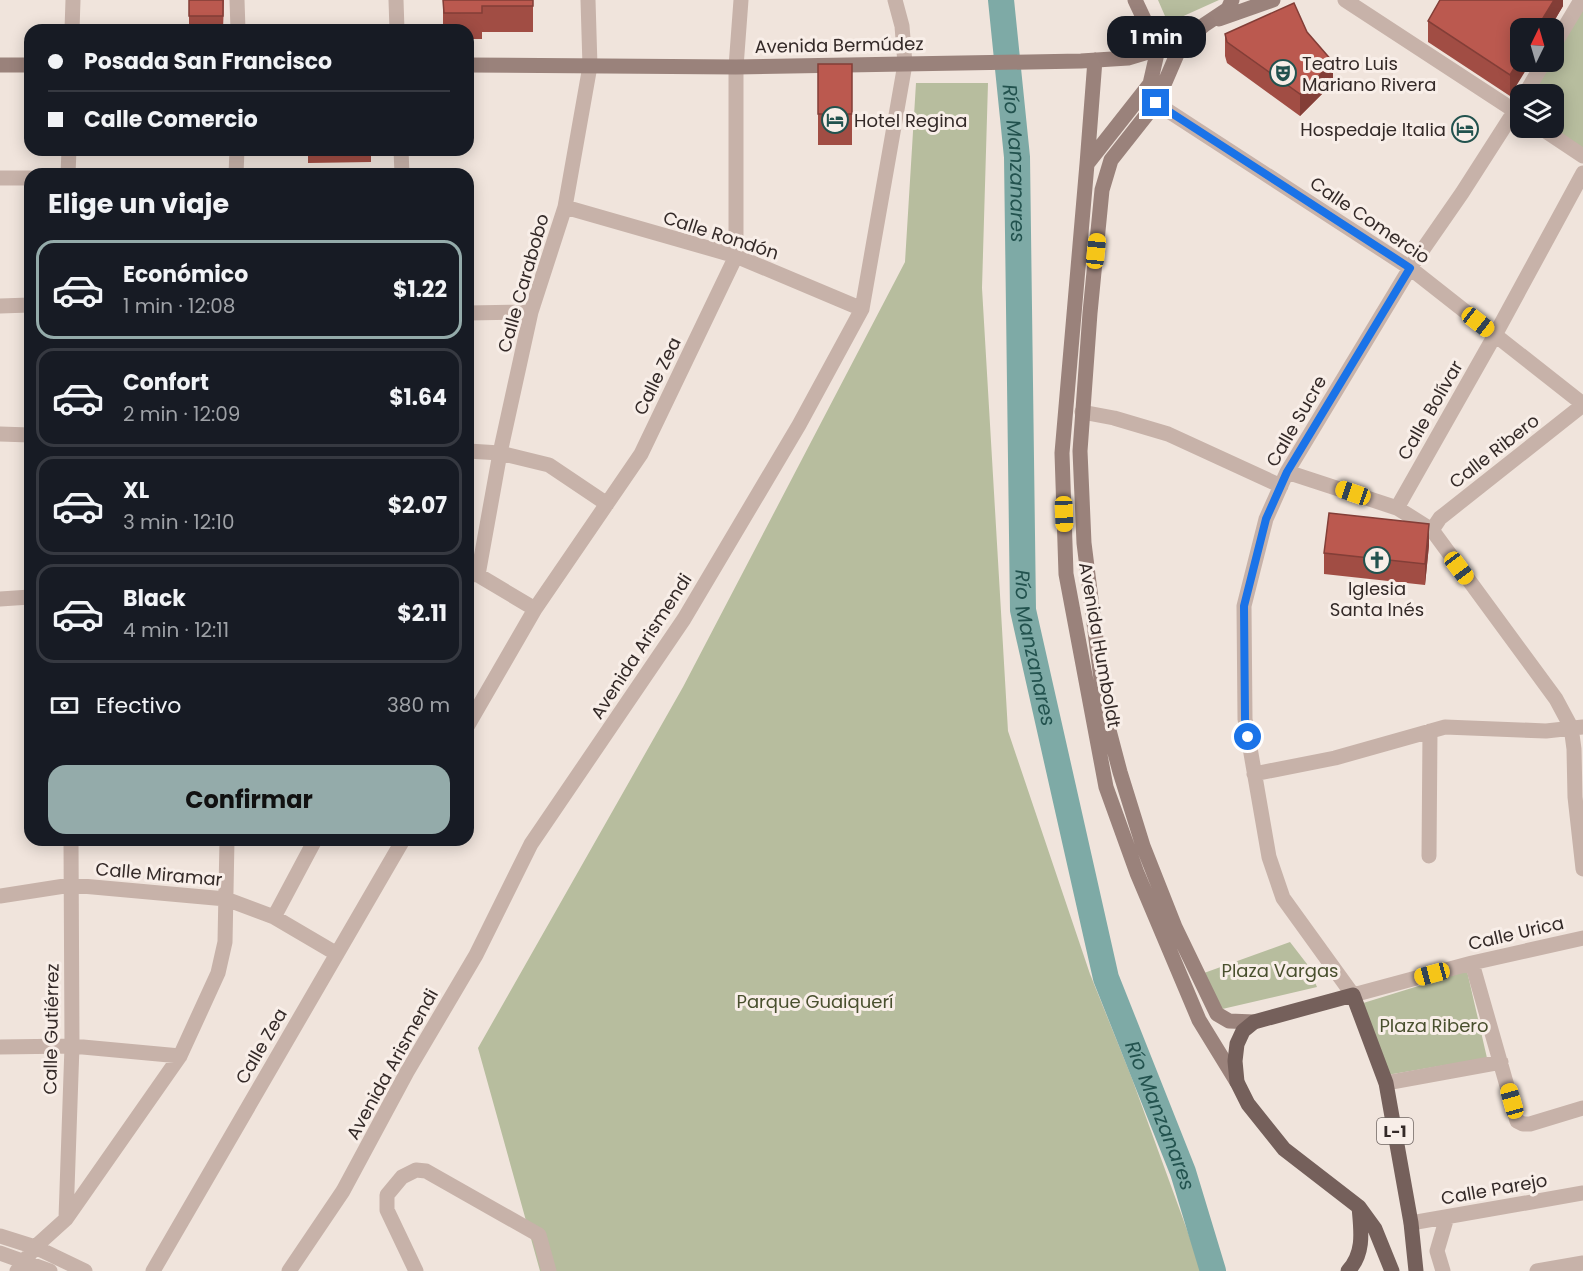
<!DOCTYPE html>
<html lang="es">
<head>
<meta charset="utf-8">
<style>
  body { margin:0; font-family:Poppins,sans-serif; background:#20242c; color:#f1f3f6; height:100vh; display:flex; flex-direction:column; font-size:22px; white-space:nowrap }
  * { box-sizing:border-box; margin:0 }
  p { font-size:20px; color:#9ea1a6 }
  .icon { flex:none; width:33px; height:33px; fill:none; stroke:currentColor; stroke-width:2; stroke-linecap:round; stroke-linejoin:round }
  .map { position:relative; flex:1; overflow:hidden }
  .details { position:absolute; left:24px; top:168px; width:450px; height:678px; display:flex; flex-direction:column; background:#171b24; border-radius:18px; box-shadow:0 3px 15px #0003 }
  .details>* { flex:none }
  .banner { position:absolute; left:24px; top:24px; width:450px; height:132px; border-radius:18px; box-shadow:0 3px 15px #0003; display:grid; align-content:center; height:132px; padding:0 24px; background:#171b24 }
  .needle { width:39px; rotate:5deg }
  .fabs { position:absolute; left:1510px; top:18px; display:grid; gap:12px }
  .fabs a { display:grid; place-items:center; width:54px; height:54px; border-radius:12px; background:#171b24; box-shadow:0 3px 15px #0003; font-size:30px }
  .end { position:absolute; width:27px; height:27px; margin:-14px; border:8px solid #1a73e8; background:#fff; box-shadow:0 0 0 3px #fff }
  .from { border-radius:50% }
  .bubble { position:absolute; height:42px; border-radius:18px; background:#171b24; box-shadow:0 3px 15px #0003; font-size:20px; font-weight:700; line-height:42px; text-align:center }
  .car { position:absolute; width:18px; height:36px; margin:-18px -9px; border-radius:8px; box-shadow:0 0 4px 2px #0007; background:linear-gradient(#f5c518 24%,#345 0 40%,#f5c518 0 76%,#345 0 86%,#f5c518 0) }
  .banner b { display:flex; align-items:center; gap:21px; height:57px; font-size:22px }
  .banner b+b { border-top:2px solid #363941 }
  .banner i { width:15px; height:15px; background:#f1f3f6 }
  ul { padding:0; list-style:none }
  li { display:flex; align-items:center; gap:18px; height:99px; margin:0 12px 9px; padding:0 12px; border:3px solid #363941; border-radius:18px }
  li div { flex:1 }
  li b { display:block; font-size:22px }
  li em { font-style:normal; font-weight:700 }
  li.current { border-color:#94abaa }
  li>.icon { width:54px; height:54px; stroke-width:1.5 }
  h2 { padding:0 24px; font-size:27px; line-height:72px }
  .pay { display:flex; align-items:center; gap:15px; height:66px; padding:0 24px; font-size:22px }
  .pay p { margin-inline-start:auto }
  .action { display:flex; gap:12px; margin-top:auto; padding:12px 24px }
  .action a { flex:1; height:69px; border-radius:18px; background:#94abaa; color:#111; font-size:24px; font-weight:700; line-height:69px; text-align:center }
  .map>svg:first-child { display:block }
  .green { fill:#b7bd9e }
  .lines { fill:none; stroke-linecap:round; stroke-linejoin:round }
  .river { stroke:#7eaaa6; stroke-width:26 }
  .street { stroke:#c7b2a9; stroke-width:15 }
  .secondary { stroke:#9a827b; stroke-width:15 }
  .primary { stroke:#75605b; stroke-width:15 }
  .wall { fill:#a14d44 }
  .shaded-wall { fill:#833e37 }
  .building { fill:#bb594f; stroke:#833e37; stroke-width:1.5 }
  .route { stroke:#1a73e8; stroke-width:8 }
  .labels { text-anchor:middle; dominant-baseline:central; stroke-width:6; stroke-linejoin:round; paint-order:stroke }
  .shield { fill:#f8eee8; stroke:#6f6562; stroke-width:1.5 }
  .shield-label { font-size:16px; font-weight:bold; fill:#342a28 }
  .street-label { font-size:18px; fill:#342a28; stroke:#f8eee8 }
  .poi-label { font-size:18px; fill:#342a28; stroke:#f8eee8; text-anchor:start }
  .park-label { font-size:18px; fill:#49502e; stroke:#f8eee8 }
  .water-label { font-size:20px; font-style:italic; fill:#22524e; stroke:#f8eee8 }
</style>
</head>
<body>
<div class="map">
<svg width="1583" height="1271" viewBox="0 0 1583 1271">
  <rect width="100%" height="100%" fill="#f0e4dc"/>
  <path class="green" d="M 1158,0 L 1219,0 L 1168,23 Z
    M 1583,7 L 1583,149 L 1552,128 L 1554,128 L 1554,94 L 1531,94 L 1550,62 L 1554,62 L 1554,56 Z
    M 916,83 L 988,83 L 982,288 L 1008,731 L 1090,974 L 1131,1076 L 1202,1271 L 540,1271 L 478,1048 L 683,687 L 905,262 Z
    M 1290,942 L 1307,964 L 1317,987 L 1218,1010 L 1204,973 Z
    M 1467,971 L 1487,1058 L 1387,1075 L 1360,1004 Z"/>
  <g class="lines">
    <path class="river" id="s1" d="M 1001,0 L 1017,157 L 1023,610 L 1106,978 L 1183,1172 L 1213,1271"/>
    <path class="street" d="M 237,0 L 238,30
      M 396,0 L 397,30
      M 1345,0 L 1521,115
      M 72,30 L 73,0
      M 1554,45 L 1581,0
      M 1525,94 L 1544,62
      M 1521,101 L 1462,193 L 1410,268 L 1287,472 L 1266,519 L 1244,606 L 1245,719 L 1269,857 L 1283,898 L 1353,995 L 1472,963 L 1583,938
      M 1156,103 L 1410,268 L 1583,404
      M 1541,128 L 1583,156
      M 401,150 L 402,174
      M 68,174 L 69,150
      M 236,174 L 237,150
      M 0,178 L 30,178
      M 565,207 L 736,256 L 862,309
      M 0,306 L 30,305
      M 468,313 L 531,312
      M 1082,412 L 1114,418 L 1168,434 L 1281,486
      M 0,434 L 30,435
      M 468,451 L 500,453 L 549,465 L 607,504
      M 1287,472 L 1397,508 L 1432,530 L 1556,699 L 1571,727 L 1574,749 L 1575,797 L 1583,869
      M 1397,508 L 1495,335 L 1583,173
      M 1432,530 L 1440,518 L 1583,405
      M 468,574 L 478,575 L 535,609
      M 478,575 L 500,453 L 531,312 L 565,207 L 590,66 L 588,0
      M 0,599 L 30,597
      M 468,725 L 535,609 L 641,454 L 736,256 L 736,67 L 741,0
      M 1254,774 L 1335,758 L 1445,727 L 1546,731 L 1583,727
      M 1429,856 L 1430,731
      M 0,896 L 71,885 L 226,899 L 274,917 L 337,954
      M 274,917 L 315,840
      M 1472,963 L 1517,1121 L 1523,1124 L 1530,1124 L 1583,1108
      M 0,1047 L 72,1046 L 180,1056
      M 1386,1083 L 1501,1062
      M 66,1218 L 72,1046 L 71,840
      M 1411,1223 L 1583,1193
      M 0,1236 L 35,1247 L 85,1271
      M 0,1253 L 50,1271
      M 17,1271 L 35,1247 L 66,1219 L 180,1056 L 218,973 L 225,942 L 227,840
      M 153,1271 L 403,840
      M 289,1271 L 343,1191 L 407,1072 L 476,955 L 531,844 L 684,619 L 799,425 L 862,309 L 905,64 L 902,26 L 895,0
      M 416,1271 L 387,1210 L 387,1195 L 402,1177 L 416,1170 L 426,1171 L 539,1235 L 549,1271
      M 1443,1271 L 1437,1251 L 1447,1217
      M 1537,1271 L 1583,1263"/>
    <path class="secondary" d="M 1135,0 L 1158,49 L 1150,84 L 1087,164 L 1062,453 L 1066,574 L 1106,787 L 1137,873 L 1199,1020 L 1237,1082
      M 1232,0 L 1228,9 L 1204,25 L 1181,45 L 1156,103 L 1111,160 L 1102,190 L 1090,313 L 1080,451 L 1084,543 L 1106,719 L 1120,772 L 1143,846 L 1175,927 L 1217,1014 L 1229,1021 L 1254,1022
      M 1219,19 L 1273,0
      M 0,65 L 30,65
      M 468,65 L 736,67 L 1081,61 L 1128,58 L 1158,49 L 1189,32
      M 1087,164 L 1095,60"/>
    <path class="primary" d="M 1348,1271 C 1365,1253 1361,1230 1359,1207
      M 1392,1271 L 1375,1229 L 1359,1207 L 1284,1149 L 1248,1104 L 1237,1082 L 1235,1061 L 1237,1044 L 1243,1031 L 1254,1022 L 1353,995 L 1386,1083 L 1411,1223 L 1416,1271"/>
  </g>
  <path class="wall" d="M 189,0 L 224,0 L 223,30 L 189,30 Z
    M 443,0 L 533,0 L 533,32 L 482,32 L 482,39 L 468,39 L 468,30 L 443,30 Z
    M 1563,0 L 1563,6 L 1550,28 L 1521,28 L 1510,96 L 1428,42 L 1428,21 Z
    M 1307,32 L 1333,83 L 1300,116 L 1227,63 L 1225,56 L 1225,34 Z
    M 818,64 L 852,64 L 852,145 L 818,145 Z
    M 308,150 L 371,150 L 371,162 L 308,163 Z
    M 1429,545 L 1425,585 L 1324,574 L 1324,553 Z"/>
  <path class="shaded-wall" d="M 1554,0 L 1563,0 L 1563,6 L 1550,28 L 1537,28 Z
    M 1521,57 L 1521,62 L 1531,62 L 1510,96 L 1510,75 Z
    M 1333,62 L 1333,83 L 1300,116 L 1300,94 Z
    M 1429,524 L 1429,545 L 1425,585 L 1425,564 Z"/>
  <path class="building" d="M 189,0 L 223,0 L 223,16 L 189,16 Z
    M 443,0 L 533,0 L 533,6 L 482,6 L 482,13 L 444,13 Z
    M 1440,0 L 1554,0 L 1537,28 L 1521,28 L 1521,57 L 1510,75 L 1428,21 Z
    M 1294,3 L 1307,32 L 1333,62 L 1300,94 L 1227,42 L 1225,34 Z
    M 818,64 L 852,64 L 852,114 L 818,114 Z
    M 1329,513 L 1429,524 L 1425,564 L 1324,553 Z"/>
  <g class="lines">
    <path class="route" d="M 1156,103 L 1410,268 L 1287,472 L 1266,519 L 1244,606 L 1245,719 L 1248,737"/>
  </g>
  <defs>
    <symbol id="theatre-ring" viewBox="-11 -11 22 22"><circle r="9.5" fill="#f8eee8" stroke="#22524e" stroke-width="1.5"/><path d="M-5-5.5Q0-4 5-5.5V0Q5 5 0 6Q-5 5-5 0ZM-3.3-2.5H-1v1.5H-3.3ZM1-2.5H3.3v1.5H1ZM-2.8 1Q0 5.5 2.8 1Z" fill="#22524e"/></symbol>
    <symbol id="hotel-ring" viewBox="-11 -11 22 22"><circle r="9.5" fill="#f8eee8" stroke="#22524e" stroke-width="1.5"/><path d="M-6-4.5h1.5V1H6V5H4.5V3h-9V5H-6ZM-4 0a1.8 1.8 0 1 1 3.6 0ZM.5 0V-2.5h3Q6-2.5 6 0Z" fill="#22524e"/></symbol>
    <symbol id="church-ring" viewBox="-11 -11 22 22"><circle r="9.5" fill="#f8eee8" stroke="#22524e" stroke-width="1.5"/><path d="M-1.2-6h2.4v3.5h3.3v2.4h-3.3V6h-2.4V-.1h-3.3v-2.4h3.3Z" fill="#22524e"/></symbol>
  </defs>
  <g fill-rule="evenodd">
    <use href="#theatre-ring" x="1268" y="58" width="30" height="30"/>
    <use href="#hotel-ring" x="820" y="105" width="30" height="30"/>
    <use href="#hotel-ring" x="1450" y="114" width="30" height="30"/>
    <use href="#church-ring" x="1362" y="545" width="30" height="30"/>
  </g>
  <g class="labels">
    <rect class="shield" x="1377" y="1118" width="36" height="26" rx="4.5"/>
    <g class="shield-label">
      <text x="1395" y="1131">L-1</text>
    </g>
    <g class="street-label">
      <text transform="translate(839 45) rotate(-1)">Avenida Bermúdez</text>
      <text transform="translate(1370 220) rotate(34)">Calle Comercio</text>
      <text transform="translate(721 235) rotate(18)">Calle Rondón</text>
      <text transform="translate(523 283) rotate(-74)">Calle Carabobo</text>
      <text transform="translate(657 376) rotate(-64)">Calle Zea</text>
      <text transform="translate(1430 410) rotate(-60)">Calle Bolívar</text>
      <text transform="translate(1296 421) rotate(-60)">Calle Sucre</text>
      <text transform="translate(1494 451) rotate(-38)">Calle Ribero</text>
      <text transform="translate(1100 645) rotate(80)">Avenida Humboldt</text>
      <text transform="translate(641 646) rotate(-57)">Avenida Arismendi</text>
      <text transform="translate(159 874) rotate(5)">Calle Miramar</text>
      <text transform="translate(1516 933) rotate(-13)">Calle Urica</text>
      <text transform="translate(51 1029) rotate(-89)">Calle Gutiérrez</text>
      <text transform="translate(261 1046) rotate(-60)">Calle Zea</text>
      <text transform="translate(392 1064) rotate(-61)">Avenida Arismendi</text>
      <text transform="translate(1494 1189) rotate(-10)">Calle Parejo</text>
    </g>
    <g class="poi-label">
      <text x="1302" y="63">Teatro Luis<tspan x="1302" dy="21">Mariano Rivera</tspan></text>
      <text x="854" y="120">Hotel Regina</text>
      <text x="1446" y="129" text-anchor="end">Hospedaje Italia</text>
      <text x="1377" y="588" text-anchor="middle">Iglesia<tspan x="1377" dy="21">Santa Inés</tspan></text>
    </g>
    <g class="park-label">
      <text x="1280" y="970">Plaza Vargas</text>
      <text x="815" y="1001">Parque Guaiquerí</text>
      <text x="1434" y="1025">Plaza Ribero</text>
    </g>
    <g class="water-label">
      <text stroke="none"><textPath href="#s1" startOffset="164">Río Manzanares</textPath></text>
      <text stroke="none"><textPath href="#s1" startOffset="650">Río Manzanares</textPath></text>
      <text stroke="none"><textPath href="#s1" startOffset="1136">Río Manzanares</textPath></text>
    </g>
  </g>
</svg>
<div class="fabs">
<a><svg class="needle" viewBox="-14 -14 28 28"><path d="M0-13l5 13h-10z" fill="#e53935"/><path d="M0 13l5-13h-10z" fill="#9ea1a6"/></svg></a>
<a><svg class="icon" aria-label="layers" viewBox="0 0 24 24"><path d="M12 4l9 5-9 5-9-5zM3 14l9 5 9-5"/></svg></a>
</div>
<i class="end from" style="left:1248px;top:737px"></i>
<i class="end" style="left:1156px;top:103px"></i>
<div class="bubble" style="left:1107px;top:16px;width:99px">1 min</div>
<i class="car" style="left:1096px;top:251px;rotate:6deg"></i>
<i class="car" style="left:1478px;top:322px;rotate:128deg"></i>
<i class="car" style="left:1353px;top:493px;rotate:289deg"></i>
<i class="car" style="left:1064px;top:514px;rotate:178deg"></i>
<i class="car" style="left:1459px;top:568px;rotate:143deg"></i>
<i class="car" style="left:1432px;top:974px;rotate:255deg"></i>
<i class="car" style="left:1512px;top:1101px;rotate:344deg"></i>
<div class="banner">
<b><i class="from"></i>Posada San Francisco</b>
<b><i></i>Calle Comercio</b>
</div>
<section class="details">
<h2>Elige un viaje</h2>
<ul>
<li class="current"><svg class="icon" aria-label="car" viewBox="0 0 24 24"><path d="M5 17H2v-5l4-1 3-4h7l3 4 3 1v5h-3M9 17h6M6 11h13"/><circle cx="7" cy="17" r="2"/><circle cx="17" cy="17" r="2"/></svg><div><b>Económico</b><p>1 min · 12:08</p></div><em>$1.22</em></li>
<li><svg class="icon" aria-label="car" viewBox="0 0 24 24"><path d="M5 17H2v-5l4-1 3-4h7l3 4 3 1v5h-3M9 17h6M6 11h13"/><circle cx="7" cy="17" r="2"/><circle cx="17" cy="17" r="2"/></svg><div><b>Confort</b><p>2 min · 12:09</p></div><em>$1.64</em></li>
<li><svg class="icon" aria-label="car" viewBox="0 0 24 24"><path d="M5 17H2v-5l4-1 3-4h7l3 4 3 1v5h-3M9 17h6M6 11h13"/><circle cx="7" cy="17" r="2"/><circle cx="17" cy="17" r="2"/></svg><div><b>XL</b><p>3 min · 12:10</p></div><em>$2.07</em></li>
<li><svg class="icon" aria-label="car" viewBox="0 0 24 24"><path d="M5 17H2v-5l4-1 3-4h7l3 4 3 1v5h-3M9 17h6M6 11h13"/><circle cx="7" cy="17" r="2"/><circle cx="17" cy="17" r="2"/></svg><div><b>Black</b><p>4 min · 12:11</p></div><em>$2.11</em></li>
</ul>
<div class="pay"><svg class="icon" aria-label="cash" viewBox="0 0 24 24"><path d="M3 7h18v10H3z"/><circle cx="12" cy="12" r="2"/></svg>Efectivo<p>380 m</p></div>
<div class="action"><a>Confirmar</a></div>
</section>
</div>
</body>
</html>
